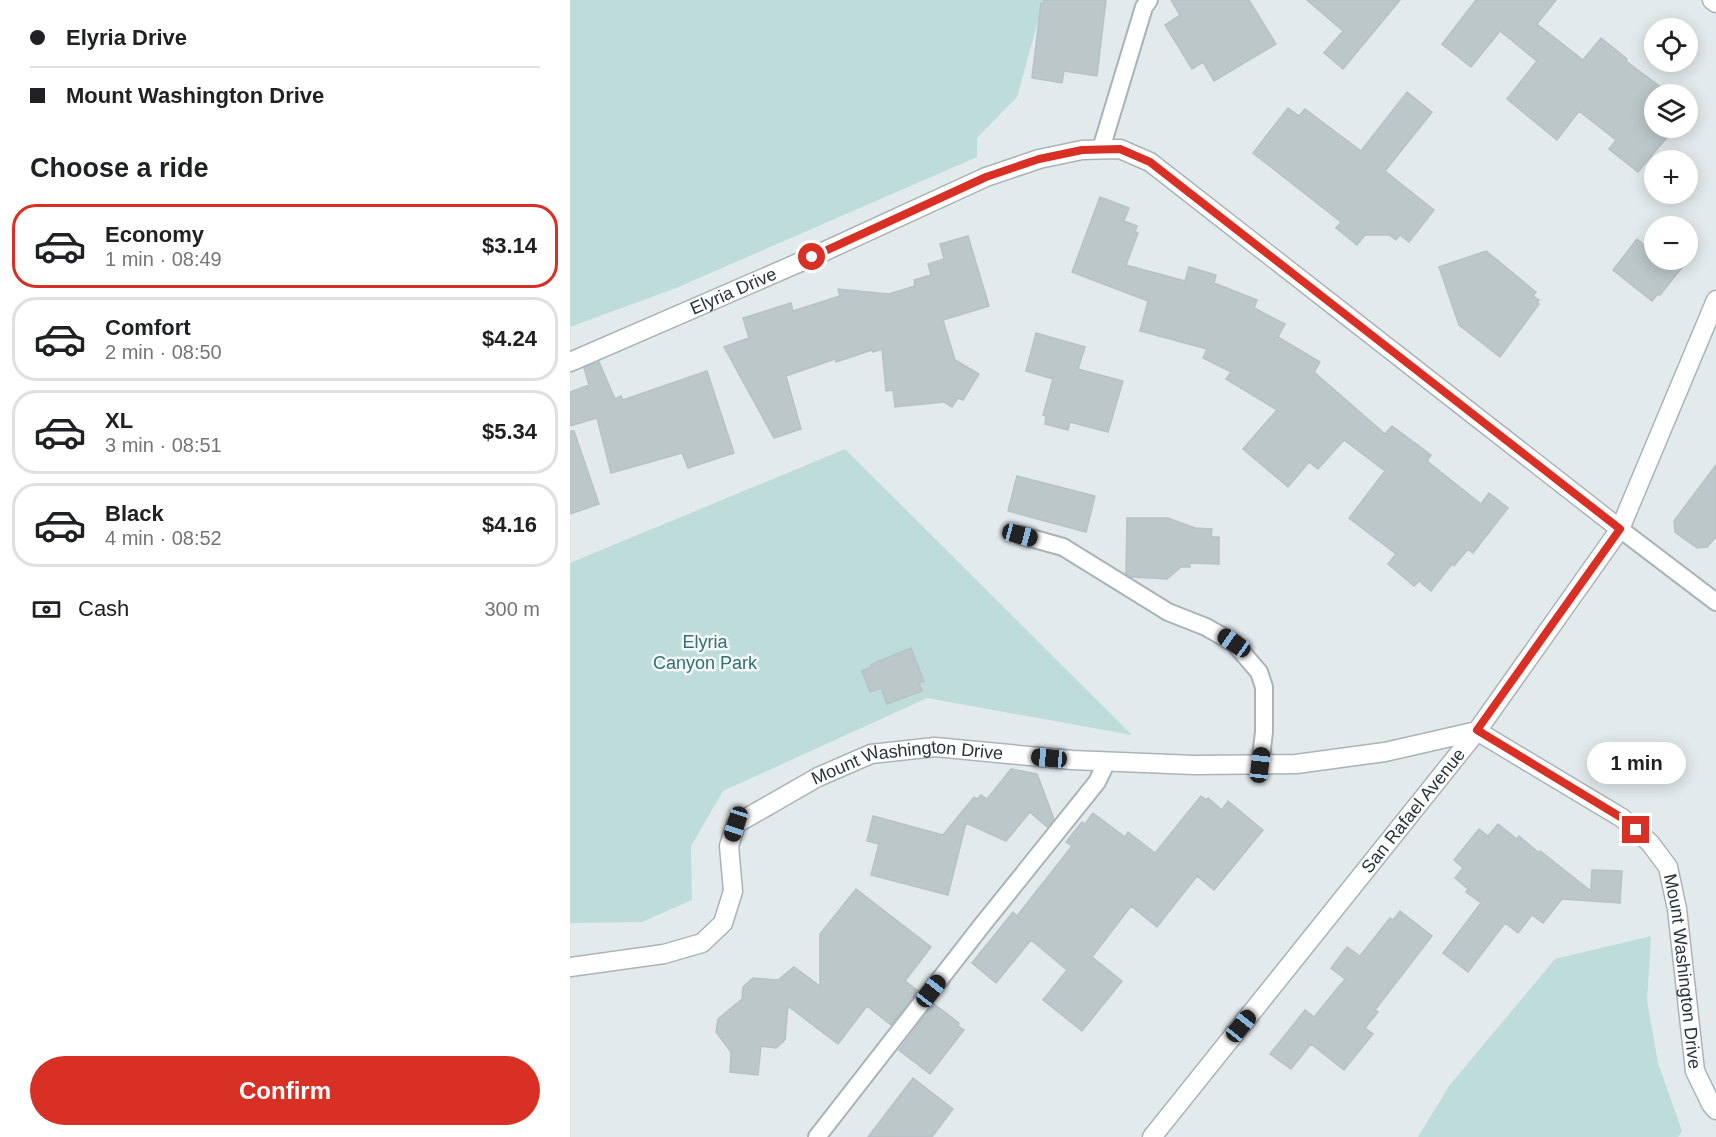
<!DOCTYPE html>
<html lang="en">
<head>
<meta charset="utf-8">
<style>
  body { margin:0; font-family:Helvetica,sans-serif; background:#f2f2f2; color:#202124; height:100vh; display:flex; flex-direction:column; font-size:22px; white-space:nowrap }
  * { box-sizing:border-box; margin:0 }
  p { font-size:20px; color:#757577 }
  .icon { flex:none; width:33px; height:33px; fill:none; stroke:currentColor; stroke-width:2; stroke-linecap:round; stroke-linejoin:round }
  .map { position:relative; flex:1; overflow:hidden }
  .sheet { display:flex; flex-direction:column; background:#fff; width:570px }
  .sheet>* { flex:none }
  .guide { display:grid; align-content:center; height:132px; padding:0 30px; background:#fff }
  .controls { position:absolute; left:1074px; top:18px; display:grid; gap:12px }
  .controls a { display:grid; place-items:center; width:54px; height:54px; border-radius:50%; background:#fff; box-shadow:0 3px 15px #0003; font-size:30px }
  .end { position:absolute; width:27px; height:27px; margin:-14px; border:8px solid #d93025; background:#fff; box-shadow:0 0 0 3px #fff }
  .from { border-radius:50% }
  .bubble { position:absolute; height:42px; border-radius:21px; background:#fff; box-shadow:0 3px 15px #0003; font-size:20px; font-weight:700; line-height:42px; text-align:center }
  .car { position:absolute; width:18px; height:36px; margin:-18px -9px; border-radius:8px; box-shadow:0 0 4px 2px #0007; background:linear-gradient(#222 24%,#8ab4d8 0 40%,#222 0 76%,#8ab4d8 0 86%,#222 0) }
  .guide b { display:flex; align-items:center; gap:21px; height:57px; font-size:22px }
  .guide b+b { border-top:2px solid #e0e0e0 }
  .guide i { width:15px; height:15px; background:#202124 }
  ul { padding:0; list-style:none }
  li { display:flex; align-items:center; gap:18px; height:84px; margin:0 12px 9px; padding:0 18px; border:3px solid #e0e0e0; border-radius:24px }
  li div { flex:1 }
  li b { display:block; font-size:22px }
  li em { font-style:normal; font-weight:700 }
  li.active { border-color:#d93025 }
  li>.icon { width:54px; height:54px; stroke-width:1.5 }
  h2 { padding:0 30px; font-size:27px; line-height:72px }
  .pay { display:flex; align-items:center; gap:15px; height:66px; padding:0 30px; font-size:22px }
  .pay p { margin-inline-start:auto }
  .primary-button { display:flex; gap:12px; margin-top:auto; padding:12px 30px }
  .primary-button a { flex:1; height:69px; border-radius:36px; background:#d93025; color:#fff; font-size:24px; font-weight:700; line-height:69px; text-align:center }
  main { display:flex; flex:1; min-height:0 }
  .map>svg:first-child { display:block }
  .green { fill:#bedcda }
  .building { fill:#bcc7ca; stroke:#b6c2c6; stroke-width:1.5 }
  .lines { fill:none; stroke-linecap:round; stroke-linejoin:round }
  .lane-casing { stroke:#aab3b8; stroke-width:20 }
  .street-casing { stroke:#aab3b8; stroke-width:21 }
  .lane { stroke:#fff; stroke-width:16 }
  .street { stroke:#fff; stroke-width:18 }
  .route { stroke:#d93025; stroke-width:8 }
  .labels { text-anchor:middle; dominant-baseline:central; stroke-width:5; stroke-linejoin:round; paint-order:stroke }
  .street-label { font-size:18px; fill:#24333d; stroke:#f4f8f9 }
  .park-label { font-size:18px; fill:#316f71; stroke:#f4f8f9 }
</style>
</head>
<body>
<main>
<section class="sheet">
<div class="guide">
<b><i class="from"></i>Elyria Drive</b>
<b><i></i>Mount Washington Drive</b>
</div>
<h2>Choose a ride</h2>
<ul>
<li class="active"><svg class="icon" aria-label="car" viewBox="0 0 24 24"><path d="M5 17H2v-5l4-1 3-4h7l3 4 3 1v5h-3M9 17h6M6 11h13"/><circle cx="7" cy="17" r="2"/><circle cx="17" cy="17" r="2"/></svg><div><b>Economy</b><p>1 min · 08:49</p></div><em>$3.14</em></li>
<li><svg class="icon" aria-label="car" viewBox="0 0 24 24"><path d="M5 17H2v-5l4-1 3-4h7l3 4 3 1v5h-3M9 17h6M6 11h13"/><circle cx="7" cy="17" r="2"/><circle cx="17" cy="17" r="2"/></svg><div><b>Comfort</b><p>2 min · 08:50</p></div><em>$4.24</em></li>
<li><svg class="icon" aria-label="car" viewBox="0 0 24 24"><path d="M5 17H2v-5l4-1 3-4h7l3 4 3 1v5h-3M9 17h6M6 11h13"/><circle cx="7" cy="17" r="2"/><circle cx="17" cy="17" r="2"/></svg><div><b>XL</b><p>3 min · 08:51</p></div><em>$5.34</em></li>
<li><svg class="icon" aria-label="car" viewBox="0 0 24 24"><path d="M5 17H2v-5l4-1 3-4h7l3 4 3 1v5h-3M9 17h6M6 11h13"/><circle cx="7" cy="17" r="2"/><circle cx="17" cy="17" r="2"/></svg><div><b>Black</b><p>4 min · 08:52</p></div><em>$4.16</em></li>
</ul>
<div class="pay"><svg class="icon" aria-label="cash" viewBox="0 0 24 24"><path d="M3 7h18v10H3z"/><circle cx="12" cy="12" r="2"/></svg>Cash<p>300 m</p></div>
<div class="primary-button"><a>Confirm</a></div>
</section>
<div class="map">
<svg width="1146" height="1137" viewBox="0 0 1146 1137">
  <rect width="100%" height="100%" fill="#e3eaec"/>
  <path class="green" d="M 0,0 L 474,0 L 447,97 L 407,138 L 407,157 L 106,288 L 0,327 Z
    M 275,449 L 562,735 L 357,698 L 153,791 L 121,846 L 122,900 L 72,922 L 0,923 L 0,563 Z
    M 1081,936 L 1077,1001 L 1088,1063 L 1112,1131 L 1108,1137 L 848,1137 L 879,1086 L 985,959 Z"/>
  <path class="building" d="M 474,0 L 536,0 L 527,76 L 494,71 L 492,83 L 462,78 L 471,3 L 474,3 Z
    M 601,0 L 679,0 L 706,44 L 644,81 L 633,62 L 622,69 L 595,25 L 610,15 Z
    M 737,0 L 830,0 L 773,69 L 754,53 L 773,31 Z
    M 906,0 L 986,0 L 967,24 L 1013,60 L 1031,38 L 1057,59 L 1056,61 L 1100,94 L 1084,94 L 1084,128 L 1105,128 L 1068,172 L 1039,149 L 1046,140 L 1009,111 L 987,140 L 937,99 L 967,61 L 930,31 L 901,67 L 872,44 Z
    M 837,92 L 862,112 L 815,171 L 864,210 L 839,242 L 830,235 L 826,240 L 819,235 L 795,235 L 787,245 L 766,228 L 771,222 L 683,153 L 718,108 L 729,116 L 735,109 L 791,151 Z
    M 530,197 L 559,208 L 554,221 L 567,226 L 565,232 L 568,233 L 556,265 L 615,281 L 619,267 L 646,275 L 644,283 L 687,300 L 684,308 L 715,324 L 708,337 L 750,362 L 744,372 L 815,434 L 822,426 L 861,455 L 857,461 L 911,504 L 919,493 L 938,508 L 903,553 L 898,549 L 884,566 L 882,564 L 861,591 L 849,581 L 844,586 L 818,564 L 826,554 L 779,518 L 815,471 L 774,440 L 748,469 L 739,462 L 718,487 L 673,449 L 707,410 L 656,379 L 661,372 L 633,358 L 637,349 L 570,331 L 578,301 L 502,272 Z
    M 398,236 L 419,306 L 373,320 L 385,360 L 409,374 L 393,400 L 388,398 L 382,407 L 374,402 L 325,407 L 323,390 L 316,391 L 312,349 L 303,352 L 302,350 L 266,362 L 265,359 L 216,376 L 231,429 L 204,438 L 154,347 L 179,338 L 173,318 L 221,303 L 223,311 L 270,296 L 268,289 L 319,294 L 345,286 L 344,280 L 361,275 L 358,264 L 374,259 L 370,244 Z
    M 1067,239 L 1084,253 L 1084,260 L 1118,260 L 1090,295 L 1088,294 L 1082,301 L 1043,270 Z
    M 916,251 L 966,292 L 963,296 L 969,300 L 967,303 L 969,304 L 930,357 L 889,325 L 869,267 Z
    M 466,333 L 515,347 L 508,369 L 553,381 L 538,432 L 500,422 L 498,430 L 475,424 L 476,416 L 473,415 L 483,379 L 456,371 Z
    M 29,362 L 45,399 L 51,396 L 53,400 L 137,371 L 164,453 L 118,468 L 112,453 L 41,473 L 27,418 L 0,426 L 0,392 L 19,385 L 14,368 Z
    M 0,431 L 4,431 L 29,504 L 0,514 Z
    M 1146,465 L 1146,537 L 1137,547 L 1127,548 L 1105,532 L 1104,521 Z
    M 447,476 L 525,496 L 516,532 L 438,511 Z
    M 557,518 L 598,518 L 625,528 L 642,529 L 641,537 L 649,537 L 649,564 L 620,563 L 620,567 L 611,567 L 597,579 L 562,577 L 556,574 Z
    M 341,648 L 354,681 L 349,683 L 352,691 L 317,704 L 311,688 L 300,692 L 292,671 L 302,667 L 301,665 L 309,661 Z
    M 441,769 L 467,774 L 484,819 L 477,827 L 460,812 L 436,841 L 396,823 L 378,895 L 301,875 L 309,844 L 297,841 L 303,816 L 373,835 L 404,797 L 407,799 L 411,795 L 417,799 Z
    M 631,796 L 637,800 L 638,798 L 652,810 L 658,801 L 693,830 L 644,890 L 627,876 L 587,927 L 561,906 L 522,957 L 552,981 L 512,1031 L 473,1000 L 497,970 L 461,940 L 426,983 L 402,963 L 443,912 L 447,916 L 502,846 L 496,842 L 512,822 L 515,824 L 523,813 L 555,837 L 558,832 L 585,853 Z
    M 928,824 L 947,839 L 949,836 L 969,853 L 970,851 L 1021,891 L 1022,870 L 1052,871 L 1050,903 L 992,899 L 973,923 L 962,915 L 948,933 L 935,923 L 898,972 L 873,953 L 911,903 L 896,892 L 898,889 L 885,878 L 893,868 L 884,860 L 909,829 L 918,836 Z
    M 286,889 L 361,947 L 335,981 L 348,991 L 321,1025 L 297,1006 L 268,1044 L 218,1006 L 215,1040 L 206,1048 L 191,1046 L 188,1075 L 160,1072 L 161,1052 L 146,1032 L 148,1019 L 172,999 L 173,987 L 183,978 L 208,980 L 224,967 L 250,986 L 250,934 Z
    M 830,911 L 862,936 L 805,1010 L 808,1012 L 795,1028 L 803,1034 L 774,1070 L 741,1044 L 721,1069 L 700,1054 L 735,1010 L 744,1017 L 775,979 L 761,968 L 777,947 L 790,956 L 820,918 L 823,920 Z
    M 364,1004 L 389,1023 L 388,1026 L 394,1030 L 360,1074 L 329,1050 Z
    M 343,1078 L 383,1109 L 362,1137 L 298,1137 Z"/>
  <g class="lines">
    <defs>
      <path id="lane" d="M 531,149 L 574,7 L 579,0
        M 1050,529 L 1146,602
        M 450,535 L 493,547 L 598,612 L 636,627 L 664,643 L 689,672 L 694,687 L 694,732 L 690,765
        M 247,1137 L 413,924 L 527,782 L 537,761"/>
      <g id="street">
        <path d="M 1142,0 L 1146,3"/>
        <path id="s1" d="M 0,362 L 242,257 L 416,177 L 469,159 L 512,150 L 550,149 L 580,162 L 1050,529"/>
        <path id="s2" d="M 0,967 L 94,954 L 132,943 L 153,923 L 163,891 L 159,846 L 166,824 L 248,777 L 301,754 L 365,747 L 502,760 L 624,765 L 726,764 L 815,752 L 907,731 L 1052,818 L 1080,843 L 1098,867 L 1107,909 L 1125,1071 L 1141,1104 L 1146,1110"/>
        <path id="s3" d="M 582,1137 L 907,731 L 1050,529 L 1146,300"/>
      </g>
    </defs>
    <use href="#lane" class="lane-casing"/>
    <use href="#street" class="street-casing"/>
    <use href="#lane" class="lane"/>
    <use href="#street" class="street"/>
  </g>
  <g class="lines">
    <path class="route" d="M 242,257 L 416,177 L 469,159 L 512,150 L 550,149 L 580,162 L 1050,529 L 907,730 L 1052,818 L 1066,830"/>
  </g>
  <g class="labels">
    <g class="street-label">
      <text stroke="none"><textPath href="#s1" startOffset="178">Elyria Drive</textPath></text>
      <text stroke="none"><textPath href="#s2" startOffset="452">Mount Washington Drive</textPath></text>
      <text stroke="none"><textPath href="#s3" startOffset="418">San Rafael Avenue</textPath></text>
      <text stroke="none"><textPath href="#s2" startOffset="1370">Mount Washington Drive</textPath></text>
    </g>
    <g class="park-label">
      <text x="135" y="642">Elyria<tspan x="135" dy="21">Canyon Park</tspan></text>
    </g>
  </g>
</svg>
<div class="controls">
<a><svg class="icon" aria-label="locate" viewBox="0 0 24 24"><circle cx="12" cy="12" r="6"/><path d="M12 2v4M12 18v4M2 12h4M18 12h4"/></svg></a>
<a><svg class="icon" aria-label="layers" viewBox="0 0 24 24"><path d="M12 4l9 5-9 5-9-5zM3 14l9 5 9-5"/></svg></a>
<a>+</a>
<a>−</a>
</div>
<i class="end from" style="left:242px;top:257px"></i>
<i class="end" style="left:1066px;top:830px"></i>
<div class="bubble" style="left:1017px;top:742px;width:99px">1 min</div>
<i class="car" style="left:450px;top:535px;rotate:105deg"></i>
<i class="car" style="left:664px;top:643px;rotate:305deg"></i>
<i class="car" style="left:479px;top:758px;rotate:275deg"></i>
<i class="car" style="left:690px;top:765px;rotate:7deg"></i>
<i class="car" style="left:166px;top:824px;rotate:198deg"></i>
<i class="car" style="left:361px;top:991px;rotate:38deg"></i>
<i class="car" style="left:671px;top:1026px;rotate:39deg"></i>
</div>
</main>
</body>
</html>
